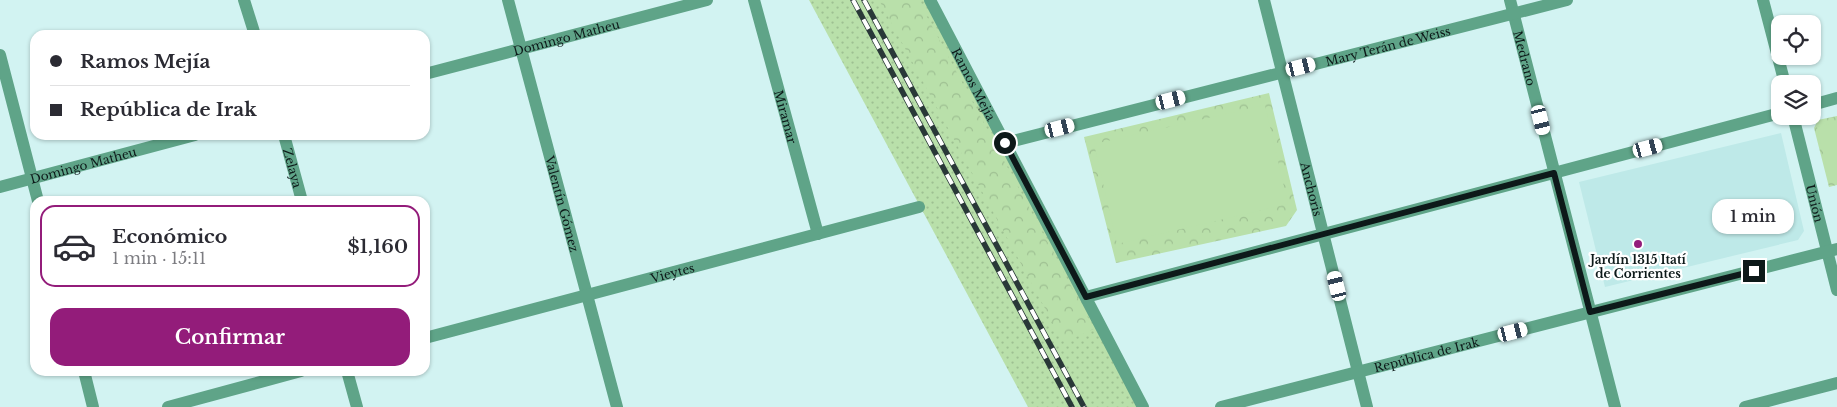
<!DOCTYPE html>
<html lang="es">
<head>
<meta charset="utf-8">
<style>
  body { margin:0; font-family:"Libre Baskerville",serif; background:#f2f2f3; color:#2b2b33; height:100vh; display:flex; flex-direction:column; font-size:19px; white-space:nowrap }
  * { box-sizing:border-box; margin:0 }
  p { font-size:16px; color:#7c7c81 }
  .icon { flex:none; width:28px; height:28px; fill:none; stroke:currentColor; stroke-width:2; stroke-linecap:round; stroke-linejoin:round }
  .map { position:relative; flex:1; overflow:hidden }
  .details { position:absolute; left:30px; top:196px; width:400px; height:180px; display:flex; flex-direction:column; background:#fff; border-radius:15px; box-shadow:0 1px 4px #0004 }
  .details>* { flex:none }
  .banner { position:absolute; left:30px; top:30px; width:400px; height:110px; border-radius:15px; box-shadow:0 1px 4px #0004; display:grid; align-content:center; height:110px; padding:0 20px; background:#fff }
  .fabs { position:absolute; left:1771px; top:15px; display:grid; gap:10px }
  .fabs a { display:grid; place-items:center; width:50px; height:50px; border-radius:10px; background:#fff; box-shadow:0 1px 4px #0004; font-size:25px }
  .end { position:absolute; width:22px; height:22px; margin:-11px; border:6px solid #0d1919; background:#fff; box-shadow:0 0 0 2px #fff }
  .from { border-radius:50% }
  .bubble { position:absolute; height:35px; border-radius:15px; background:#fff; box-shadow:0 1px 4px #0004; font-size:16px; font-weight:600; line-height:35px; text-align:center }
  .car { position:absolute; width:15px; height:30px; margin:-15px -8px; border-radius:6px; box-shadow:0 0 4px 1px #0007; background:linear-gradient(#fff 24%,#345 0 40%,#fff 0 76%,#345 0 86%,#fff 0) }
  .banner b { display:flex; align-items:center; gap:18px; height:48px; font-size:19px }
  .banner b+b { border-top:1px solid #e1e1e2 }
  .banner i { width:12px; height:12px; background:#2b2b33 }
  ul { padding:9px 0 0; list-style:none }
  li { display:flex; align-items:center; gap:15px; height:82px; margin:0 10px 8px; padding:0 10px; border:2px solid transparent; border-radius:15px }
  li div { flex:1 }
  li b { display:block; font-size:19px }
  li em { font-style:normal; font-weight:600 }
  li.current { border-color:#931c7a }
  li>.icon { width:45px; height:45px; stroke-width:1.5 }
  .primary-button { display:flex; gap:10px; margin-top:auto; padding:10px 20px }
  .primary-button a { flex:1; height:58px; border-radius:15px; background:#931c7a; color:#fff; font-size:20px; font-weight:600; line-height:58px; text-align:center }
  .map>svg:first-child { display:block }
  .built { fill:#bee9e8 }
  .grass { fill:url(#grass-dots) }
  .park { fill:url(#park-crowns) }
  .pitch { fill:#b9e0aa }
  .lines { fill:none; stroke-linecap:round; stroke-linejoin:round }
  .minor { stroke:#5fa488; stroke-width:12 }
  .rail-casing { stroke:#293838; stroke-width:5.5 }
  .rail { stroke:#fff; stroke-width:4; stroke-dasharray:11; stroke-linecap:butt }
  .route { stroke:#0d1919; stroke-width:6 }
  .poi-dot { fill:#931c7a; stroke:#fff; stroke-width:2 }
  .labels { text-anchor:middle; dominant-baseline:central; stroke-width:4.5; stroke-linejoin:round; paint-order:stroke }
  .street-label { font-size:12px; fill:#0d1919; stroke:#fff }
  .poi-label { font-size:12px; font-weight:bold; fill:#0d1919; stroke:#fff }
</style>
</head>
<body>
<div class="map">
<svg width="1837" height="407" viewBox="0 0 1837 407">
  <defs>
    <pattern id="grass-dots" width="8" height="8" patternUnits="userSpaceOnUse" patternTransform="scale(1.25)"><rect width="8" height="8" fill="#b9e0aa"/><path d="M2 2h.1M6 6h.1" fill="none" stroke="#9ec092" stroke-width="1.8" stroke-linecap="round"/></pattern>
    <pattern id="park-crowns" width="20" height="18" patternUnits="userSpaceOnUse" patternTransform="scale(1.25)"><rect width="20" height="18" fill="#b9e0aa"/><path d="M2 6a3 3 0 1 1 6 0M12 15a3 3 0 1 1 6 0" fill="none" stroke="#9ec092"/></pattern>
  </defs>
  <rect width="100%" height="100%" fill="#d2f3f2"/>
  <path class="built" d="M 1781,133 L 1804,231 L 1798,240 L 1605,287 L 1579,182 Z"/>
  <path class="grass" d="M 809,0 L 930,0 L 1143,407 L 1028,407 Z"/>
  <path class="park" d="M 879,0 L 918,0 L 1094,329 L 1069,340 L 1062,340 Z
    M 1269,93 L 1297,210 L 1286,226 L 1116,263 L 1084,137 Z
    M 1837,116 L 1837,185 L 1829,187 L 1814,128 L 1818,120 Z"/>
  <path class="pitch" d="M 1265,105 L 1288,204 L 1117,244 L 1094,144 Z
    M 1837,122 L 1837,167 L 1827,169 L 1817,127 Z"/>
  <g class="lines">
    <g class="minor">
      <path d="M 244,0 L 255,35"/>
      <path id="s1" d="M 508,0 L 617,407"/>
      <path id="s2" d="M 754,0 L 818,234"/>
      <path id="s3" d="M 930,0 L 1143,407"/>
      <path id="s4" d="M 1264,0 L 1367,407"/>
      <path id="s5" d="M 1510,0 L 1615,407"/>
      <path d="M 1763,0 L 1785,84"/>
      <path d="M 0,55 L 38,201"/>
      <path id="s6" d="M 425,74 L 707,0"/>
      <path d="M 1812,105 L 1837,98"/>
      <path id="s7" d="M 1793,116 L 1837,290"/>
      <path id="s8" d="M 284,135 L 302,201"/>
      <path id="s9" d="M 1005,143 L 1567,0"/>
      <path id="s10" d="M 0,187 L 195,135"/>
      <path d="M 1086,297 L 1780,113"/>
      <path id="s11" d="M 425,338 L 919,207"/>
      <path d="M 84,371 L 93,407"/>
      <path d="M 347,371 L 357,407"/>
      <path d="M 168,407 L 301,371"/>
      <path id="s12" d="M 1221,407 L 1837,249"/>
      <path d="M 1745,407 L 1837,383"/>
    </g>
    <defs>
      <path id="rail" d="M 853,0 L 1072,407
        M 864,0 L 1084,407"/>
    </defs>
    <use href="#rail" class="rail-casing"/>
    <use href="#rail" class="rail"/>
  </g>
  <g class="lines">
    <path class="route" d="M 1005,143 L 1086,297 L 1554,173 L 1590,312 L 1754,271"/>
  </g>
  <circle class="poi-dot" cx="1638" cy="244" r="5"/>
  <g class="labels">
    <g class="street-label">
      <text stroke="none"><textPath href="#s6" startOffset="146">Domingo Matheu</textPath></text>
      <text stroke="none"><textPath href="#s9" startOffset="395">Mary Terán de Weiss</textPath></text>
      <text stroke="none"><textPath href="#s5" startOffset="60">Medrano</textPath></text>
      <text stroke="none"><textPath href="#s3" startOffset="95">Ramos Mejía</textPath></text>
      <text stroke="none"><textPath href="#s2" startOffset="121">Miramar</textPath></text>
      <text stroke="none"><textPath href="#s10" startOffset="86">Domingo Matheu</textPath></text>
      <text stroke="none"><textPath href="#s8" startOffset="34">Zelaya</textPath></text>
      <text stroke="none"><textPath href="#s4" startOffset="195">Anchoris</textPath></text>
      <text stroke="none"><textPath href="#s7" startOffset="90">Unión</textPath></text>
      <text stroke="none"><textPath href="#s1" startOffset="211">Valentín Gómez</textPath></text>
      <text stroke="none"><textPath href="#s11" startOffset="256">Vieytes</textPath></text>
      <text stroke="none"><textPath href="#s12" startOffset="212">República de Irak</textPath></text>
    </g>
    <g class="poi-label">
      <text x="1638" y="259">Jardín 1315 Itatí<tspan x="1638" dy="14">de Corrientes</tspan></text>
    </g>
  </g>
</svg>
<div class="fabs">
<a><svg class="icon" aria-label="locate" viewBox="0 0 24 24"><circle cx="12" cy="12" r="6"/><path d="M12 2v4M12 18v4M2 12h4M18 12h4"/></svg></a>
<a><svg class="icon" aria-label="layers" viewBox="0 0 24 24"><path d="M12 4l9 5-9 5-9-5zM3 14l9 5 9-5"/></svg></a>
</div>
<i class="end from" style="left:1005px;top:143px"></i>
<i class="end" style="left:1754px;top:271px"></i>
<div class="bubble" style="left:1712px;top:199px;width:82px">1 min</div>
<i class="car" style="left:1301px;top:67px;rotate:76deg"></i>
<i class="car" style="left:1171px;top:100px;rotate:76deg"></i>
<i class="car" style="left:1541px;top:120px;rotate:166deg"></i>
<i class="car" style="left:1060px;top:128px;rotate:76deg"></i>
<i class="car" style="left:1648px;top:148px;rotate:75deg"></i>
<i class="car" style="left:1337px;top:286px;rotate:346deg"></i>
<i class="car" style="left:1513px;top:332px;rotate:76deg"></i>
<div class="banner">
<b><i class="from"></i>Ramos Mejía</b>
<b><i></i>República de Irak</b>
</div>
<section class="details">
<ul>
<li class="current"><svg class="icon" aria-label="car" viewBox="0 0 24 24"><path d="M5 17H2v-5l4-1 3-4h7l3 4 3 1v5h-3M9 17h6M6 11h13"/><circle cx="7" cy="17" r="2"/><circle cx="17" cy="17" r="2"/></svg><div><b>Económico</b><p>1 min · 15:11</p></div><em>$1,160</em></li>
</ul>
<div class="primary-button"><a>Confirmar</a></div>
</section>
</div>
</body>
</html>
